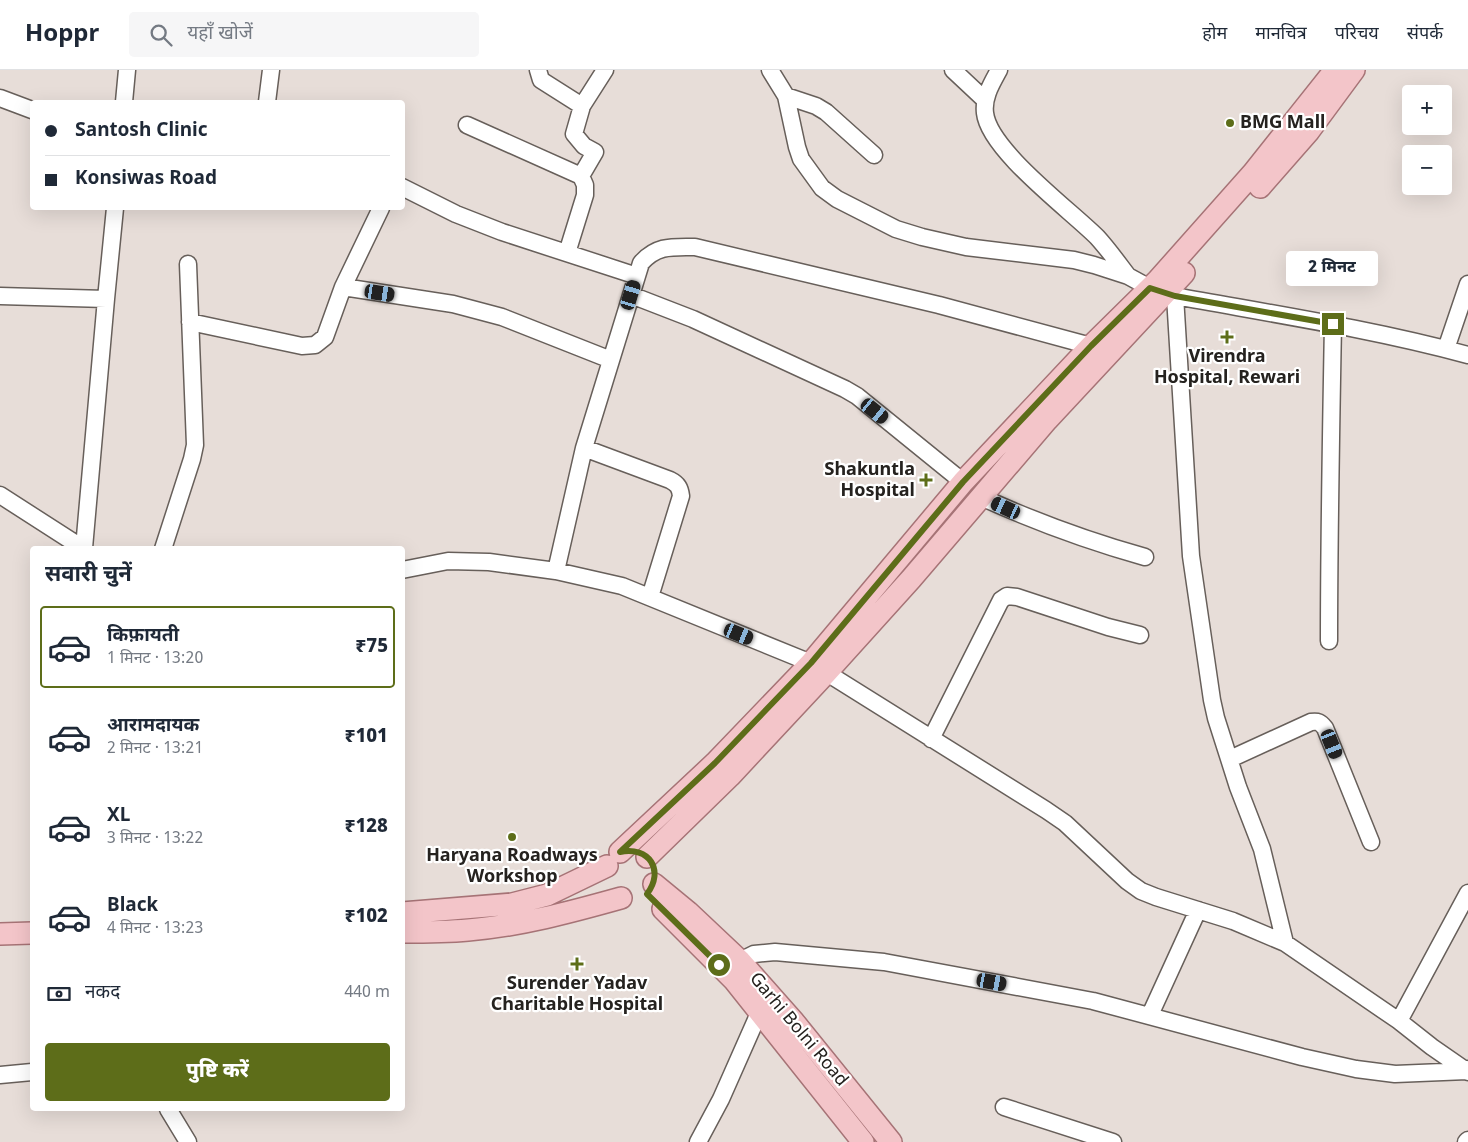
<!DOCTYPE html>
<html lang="hi">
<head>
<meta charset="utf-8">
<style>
  body { margin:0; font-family:Georgia,"Noto Sans Devanagari",serif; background:#f6f6f7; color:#1f2937; height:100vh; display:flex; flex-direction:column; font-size:19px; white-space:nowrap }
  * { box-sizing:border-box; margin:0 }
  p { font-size:16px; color:#747a83 }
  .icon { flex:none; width:28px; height:28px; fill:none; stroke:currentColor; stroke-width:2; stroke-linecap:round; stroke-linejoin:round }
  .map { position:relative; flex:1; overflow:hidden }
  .side { position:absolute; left:30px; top:476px; width:375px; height:565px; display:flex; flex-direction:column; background:#fff; border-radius:5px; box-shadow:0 5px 20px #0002 }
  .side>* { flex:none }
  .guide { position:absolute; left:30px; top:30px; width:375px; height:110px; border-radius:5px; box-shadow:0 5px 20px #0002; display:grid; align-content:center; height:110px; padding:0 15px; background:#fff }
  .fabs { position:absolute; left:1402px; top:15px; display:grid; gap:10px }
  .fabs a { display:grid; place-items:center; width:50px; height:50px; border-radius:5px; background:#fff; box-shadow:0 5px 20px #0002; font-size:25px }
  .end { position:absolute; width:22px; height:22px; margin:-11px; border:6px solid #5d6d19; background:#fff; box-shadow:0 0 0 2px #fff }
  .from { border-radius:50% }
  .bubble { position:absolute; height:35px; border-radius:5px; background:#fff; box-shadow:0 5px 20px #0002; font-size:16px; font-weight:800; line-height:35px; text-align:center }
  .car { position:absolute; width:15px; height:30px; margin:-15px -8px; border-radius:6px; box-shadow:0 0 4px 1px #0007; background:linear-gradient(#222 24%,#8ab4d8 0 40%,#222 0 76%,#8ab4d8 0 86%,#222 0) }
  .guide b { display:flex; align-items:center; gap:18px; height:48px; font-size:19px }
  .guide b+b { border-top:1px solid #e0e1e3 }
  .guide i { width:12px; height:12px; background:#1f2937 }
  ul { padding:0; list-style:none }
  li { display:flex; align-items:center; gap:15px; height:82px; margin:0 10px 8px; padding:0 5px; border:2px solid transparent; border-radius:5px }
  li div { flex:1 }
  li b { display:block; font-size:19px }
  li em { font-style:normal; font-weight:800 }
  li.active { border-color:#5d6d19 }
  li>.icon { width:45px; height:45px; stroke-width:1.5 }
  h2 { padding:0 15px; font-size:22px; line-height:60px }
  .pay { display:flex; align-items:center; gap:12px; height:55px; padding:0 15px; font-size:19px }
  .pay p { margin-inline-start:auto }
  .cta { display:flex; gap:10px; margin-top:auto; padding:10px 15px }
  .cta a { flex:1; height:58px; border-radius:5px; background:#5d6d19; color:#fff; font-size:20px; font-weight:800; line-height:58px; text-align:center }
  header { display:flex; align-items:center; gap:30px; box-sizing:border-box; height:70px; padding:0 25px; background:#fff; border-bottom:1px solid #e0e1e3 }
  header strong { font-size:24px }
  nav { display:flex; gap:28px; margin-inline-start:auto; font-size:18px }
  .search { width:350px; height:45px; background:#f6f6f7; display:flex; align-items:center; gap:12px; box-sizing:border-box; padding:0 18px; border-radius:5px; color:#747a83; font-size:19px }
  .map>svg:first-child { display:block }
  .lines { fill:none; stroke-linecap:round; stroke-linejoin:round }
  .minor-casing { stroke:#675f5a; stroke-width:19 }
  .major-casing { stroke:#a67376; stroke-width:24 }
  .minor { stroke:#fff; stroke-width:16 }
  .major { stroke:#f3c5c9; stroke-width:21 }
  .route { stroke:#5d6d19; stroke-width:6 }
  .poi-dot { fill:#5d6d19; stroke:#fff; stroke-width:2 }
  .labels { text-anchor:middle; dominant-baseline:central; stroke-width:4.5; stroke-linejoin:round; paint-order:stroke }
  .poi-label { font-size:18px; font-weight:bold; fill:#25221f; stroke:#fff }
  .street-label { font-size:18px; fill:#25221f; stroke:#fff }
</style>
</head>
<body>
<header>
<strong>Hoppr</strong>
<div class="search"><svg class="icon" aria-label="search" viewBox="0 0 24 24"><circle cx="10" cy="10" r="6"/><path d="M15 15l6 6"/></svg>यहाँ खोजें</div>
<nav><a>होम</a><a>मानचित्र</a><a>परिचय</a><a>संपर्क</a></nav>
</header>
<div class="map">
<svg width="1468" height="1072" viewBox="0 0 1468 1072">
  <rect width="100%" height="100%" fill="#e7ddd8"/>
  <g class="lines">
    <defs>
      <path id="minor" d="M 538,0 L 541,10 L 582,36 L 574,64 L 584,76 L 595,82 L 581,106
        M 770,0 L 786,26 L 797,77 L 801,89 L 822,118 L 837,129 L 896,159 L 922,167 L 966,177 L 1074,190 L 1094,195 L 1128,206 L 1150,218 L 1175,226 C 1273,244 1372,259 1468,285
        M 953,0 L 985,30
        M 999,0 C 992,13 983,27 985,43 C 989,80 1070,140 1097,167 C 1108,179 1118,193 1128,206
        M 786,26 L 816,36 L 826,42 L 874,85
        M 0,28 L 32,40
        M 124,32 L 127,0
        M 267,32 L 271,0
        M 582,36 L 605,0
        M 467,55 L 581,106 L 585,115 L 585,125 L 567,183
        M 402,117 L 456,144 L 502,162 L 637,206
        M 343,217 L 453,234 L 502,247 L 611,290
        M 631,225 L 693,249 L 845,319 L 857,326 L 963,412
        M 0,226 L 106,229
        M 1175,226 L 1191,486 L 1212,630 L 1216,648 L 1238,717 L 1262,779 L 1285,873
        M 190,252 L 302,276 L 315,275 L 325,267 L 343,217 L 381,138
        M 1446,279 L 1468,214
        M 584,378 L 670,410 C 678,414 680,418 681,426 L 650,527
        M 0,425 L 84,479
        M 981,427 C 1036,452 1088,471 1145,487
        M 84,478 L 106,229 L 115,138
        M 163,479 L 192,389 L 195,375 L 188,194
        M 402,500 L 448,491 L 489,492 L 556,501 L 622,516 L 811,593 L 1046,740 L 1065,753 L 1127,811 L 1141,821 L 1156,827 L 1233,851 L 1285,873 L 1399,951 L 1432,977 L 1468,1002
        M 556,501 L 584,378 L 641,193 C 657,175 672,177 695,177 L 939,235 L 1091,276
        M 1329,571 C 1329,465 1331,360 1333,254
        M 931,669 L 1001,530 L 1007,526 L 1017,527 L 1108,557 L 1140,565
        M 1230,689 L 1311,652 C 1318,651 1320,652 1325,658 L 1371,772
        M 733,899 L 740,891 L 754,884 L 775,882 L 884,892 L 1093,931 L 1302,987 L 1356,999 L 1395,1004 L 1467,1001 L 1468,999
        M 1150,945 L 1198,840
        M 1399,951 L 1468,823
        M 0,1005 L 32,1002
        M 1004,1037 L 1113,1072
        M 168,1039 L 188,1072
        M 698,1072 L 721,1029 L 763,934
        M 1466,1072 L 1468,1070"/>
      <path id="major" d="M 1260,117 L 1309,61 L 1354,0
        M 620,782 L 715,693 L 811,593 L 963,412 L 1091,276 L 1158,210 L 1253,103 L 1335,0
        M 647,787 L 730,706 L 826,603 L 911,509 L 1047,350 L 1184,203
        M 654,814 L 688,842 L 740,891 L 794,952 L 891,1072
        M 663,839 L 734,910 L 863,1072
        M 402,843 L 512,834 L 547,825 L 607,796
        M 402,862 C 424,862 446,862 468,860 C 519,856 571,842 621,828
        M 0,864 L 32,863"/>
    </defs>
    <use href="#minor" class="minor-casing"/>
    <use href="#major" class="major-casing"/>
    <use href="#minor" class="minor"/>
    <use href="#major" class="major"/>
  </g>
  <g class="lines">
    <path class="route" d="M 719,895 L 647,824 C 665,800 649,776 620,782 L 715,693 L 811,593 L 963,412 L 1091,276 L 1150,218 L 1175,226 L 1333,254"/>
  </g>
  <g class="poi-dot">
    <circle cx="1230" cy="53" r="5"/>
    <path d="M1224.5 259.5h5v5h5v5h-5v5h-5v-5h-5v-5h5z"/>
    <path d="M923.5 402.5h5v5h5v5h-5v5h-5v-5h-5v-5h5z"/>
    <circle cx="512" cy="767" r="5"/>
    <path d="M574.5 886.5h5v5h5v5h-5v5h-5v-5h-5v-5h5z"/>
  </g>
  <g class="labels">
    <g class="poi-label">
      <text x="1240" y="53" text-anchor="start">BMG Mall</text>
      <text x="1227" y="287">Virendra<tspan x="1227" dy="21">Hospital, Rewari</tspan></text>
      <text x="915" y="400" text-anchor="end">Shakuntla<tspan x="915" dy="21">Hospital</tspan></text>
      <text x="512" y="786">Haryana Roadways<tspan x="512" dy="21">Workshop</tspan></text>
      <text x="577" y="914">Surender Yadav<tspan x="577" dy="21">Charitable Hospital</tspan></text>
    </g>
    <g class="street-label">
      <text transform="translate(798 960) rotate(50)">Garhi Bolni Road</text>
    </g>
  </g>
</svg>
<div class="fabs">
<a>+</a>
<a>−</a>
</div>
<i class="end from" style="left:719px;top:895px"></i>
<i class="end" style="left:1333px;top:254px"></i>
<div class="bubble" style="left:1286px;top:181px;width:92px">2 मिनट</div>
<i class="car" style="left:380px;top:223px;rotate:99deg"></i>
<i class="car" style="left:631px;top:225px;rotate:17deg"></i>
<i class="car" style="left:875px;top:341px;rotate:129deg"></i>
<i class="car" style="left:1006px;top:438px;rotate:295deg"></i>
<i class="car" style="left:739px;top:564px;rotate:112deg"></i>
<i class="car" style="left:1332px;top:674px;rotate:158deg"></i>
<i class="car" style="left:992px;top:912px;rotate:100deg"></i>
<div class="guide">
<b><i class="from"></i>Santosh Clinic</b>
<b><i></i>Konsiwas Road</b>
</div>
<section class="side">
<h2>सवारी चुनें</h2>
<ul>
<li class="active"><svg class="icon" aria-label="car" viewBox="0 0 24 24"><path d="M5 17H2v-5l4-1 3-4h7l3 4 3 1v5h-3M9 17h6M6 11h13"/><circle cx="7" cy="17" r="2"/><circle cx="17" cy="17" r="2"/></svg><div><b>किफ़ायती</b><p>1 मिनट · 13:20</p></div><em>₹75</em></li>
<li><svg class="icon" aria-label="car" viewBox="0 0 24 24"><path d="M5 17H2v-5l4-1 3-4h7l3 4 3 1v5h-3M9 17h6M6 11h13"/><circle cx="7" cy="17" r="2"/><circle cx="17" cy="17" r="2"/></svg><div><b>आरामदायक</b><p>2 मिनट · 13:21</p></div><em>₹101</em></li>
<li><svg class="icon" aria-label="car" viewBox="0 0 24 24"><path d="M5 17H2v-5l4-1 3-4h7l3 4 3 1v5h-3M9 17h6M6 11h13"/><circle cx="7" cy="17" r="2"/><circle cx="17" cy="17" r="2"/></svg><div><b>XL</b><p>3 मिनट · 13:22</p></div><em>₹128</em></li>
<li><svg class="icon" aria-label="car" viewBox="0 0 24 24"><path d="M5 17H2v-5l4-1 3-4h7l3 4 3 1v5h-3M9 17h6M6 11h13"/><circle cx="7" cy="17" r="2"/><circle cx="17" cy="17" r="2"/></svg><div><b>Black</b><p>4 मिनट · 13:23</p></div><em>₹102</em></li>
</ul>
<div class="pay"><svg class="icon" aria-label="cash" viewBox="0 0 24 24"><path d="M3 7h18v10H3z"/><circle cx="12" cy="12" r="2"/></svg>नकद<p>440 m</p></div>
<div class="cta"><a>पुष्टि करें</a></div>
</section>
</div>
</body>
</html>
